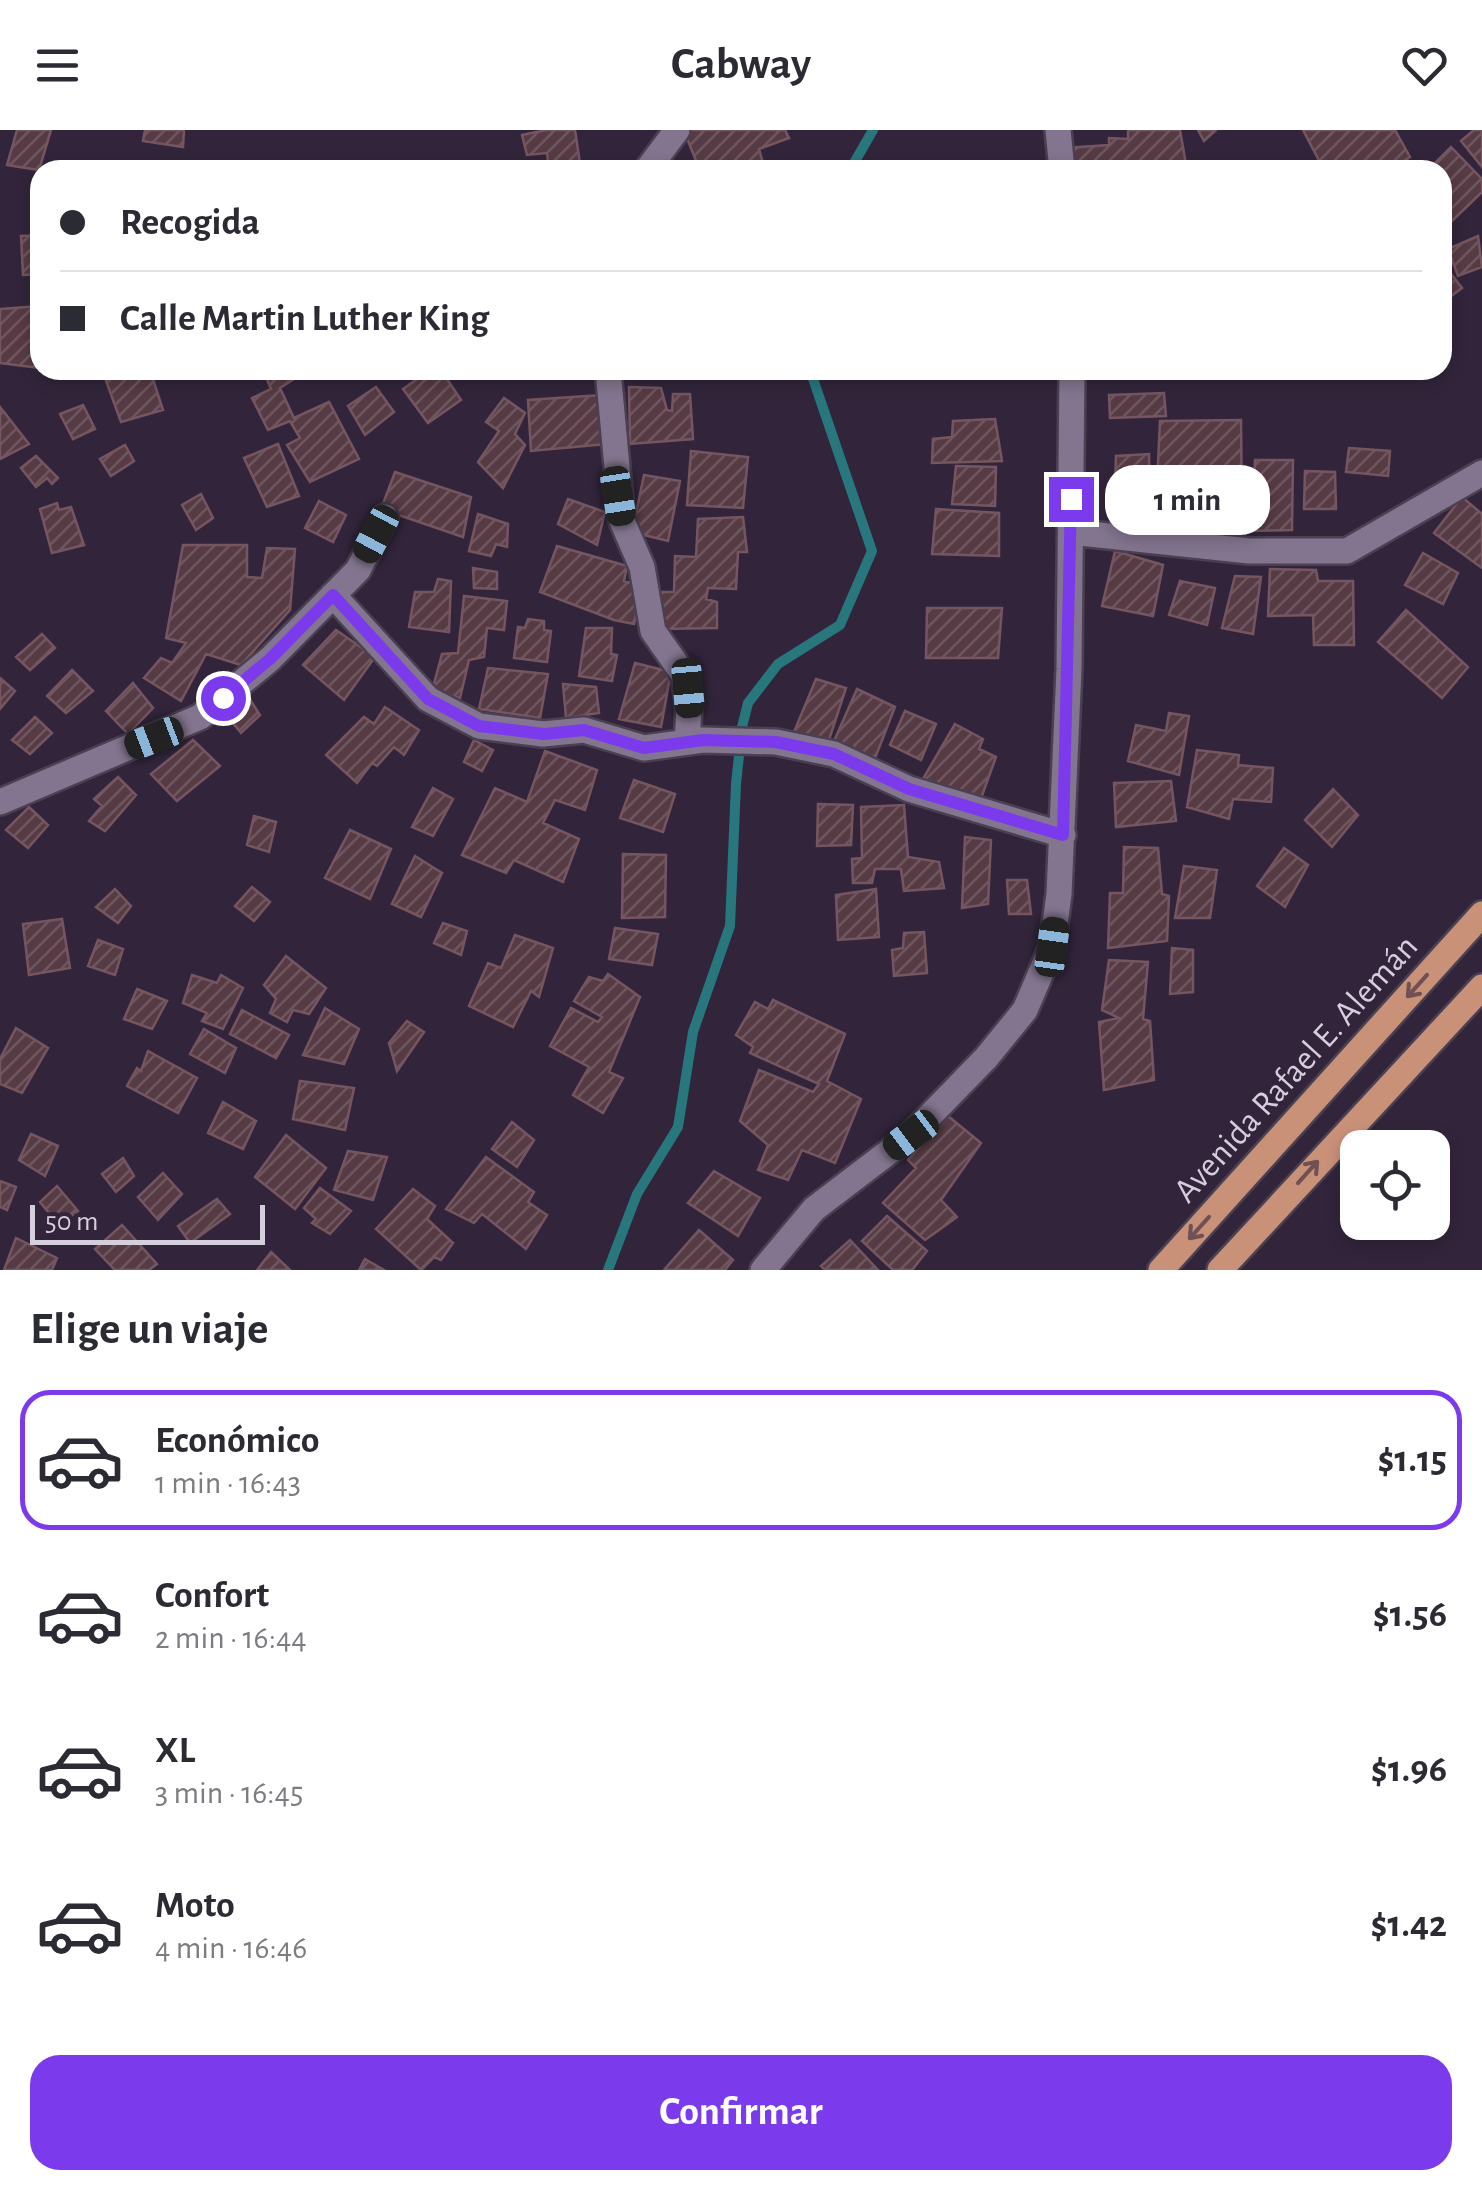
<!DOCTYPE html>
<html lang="es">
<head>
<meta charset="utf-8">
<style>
  body { margin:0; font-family:"Alegreya Sans",sans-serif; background:#f7f7f7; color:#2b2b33; height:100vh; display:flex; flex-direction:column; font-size:38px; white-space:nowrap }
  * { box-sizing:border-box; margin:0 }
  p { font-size:32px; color:#7c7c81 }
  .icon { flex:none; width:55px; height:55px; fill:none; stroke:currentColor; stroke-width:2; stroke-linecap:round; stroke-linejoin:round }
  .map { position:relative; height:1140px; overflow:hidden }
  .side { display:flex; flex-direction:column; background:#fff; flex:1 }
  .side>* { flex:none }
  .banner { position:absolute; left:30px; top:30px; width:1422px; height:220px; border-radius:30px; box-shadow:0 5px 15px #0003; display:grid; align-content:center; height:220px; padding:0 30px; background:#fff }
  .tools { position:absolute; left:1340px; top:1000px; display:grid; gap:20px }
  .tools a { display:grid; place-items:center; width:110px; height:110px; border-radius:20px; background:#fff; box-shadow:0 5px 15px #0003; font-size:50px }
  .scale { position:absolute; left:30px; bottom:25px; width:235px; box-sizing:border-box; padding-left:10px; border:5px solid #d5cedc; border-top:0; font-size:28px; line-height:35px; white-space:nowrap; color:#d5cedc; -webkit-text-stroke:8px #32253b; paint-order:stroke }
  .end { position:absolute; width:45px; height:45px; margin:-22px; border:12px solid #7c3aed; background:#fff; box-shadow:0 0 0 5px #fff }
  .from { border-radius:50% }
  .bubble { position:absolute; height:70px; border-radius:30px; background:#fff; box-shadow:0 5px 15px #0003; font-size:32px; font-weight:600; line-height:70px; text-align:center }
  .car { position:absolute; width:30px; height:60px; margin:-30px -15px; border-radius:12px; box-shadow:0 0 8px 2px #0007; background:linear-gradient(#222 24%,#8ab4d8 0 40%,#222 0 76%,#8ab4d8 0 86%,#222 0) }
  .banner b { display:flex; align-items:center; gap:35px; height:95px; font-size:38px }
  .banner b+b { border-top:2px solid #e1e1e2 }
  .banner i { width:25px; height:25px; background:#2b2b33 }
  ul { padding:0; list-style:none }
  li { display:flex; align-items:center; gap:30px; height:140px; margin:0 20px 15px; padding:0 10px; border:5px solid transparent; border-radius:30px }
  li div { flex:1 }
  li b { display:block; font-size:38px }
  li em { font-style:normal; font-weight:600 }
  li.selected { border-color:#7c3aed }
  li>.icon { width:90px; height:90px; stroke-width:1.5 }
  h2 { padding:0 30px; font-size:45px; line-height:120px }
  .cta { display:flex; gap:20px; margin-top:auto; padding:20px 30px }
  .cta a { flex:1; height:115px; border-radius:30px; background:#7c3aed; color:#fff; font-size:40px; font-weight:600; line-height:115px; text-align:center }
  header { display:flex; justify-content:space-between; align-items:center; height:130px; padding:0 30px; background:#fff; font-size:45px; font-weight:600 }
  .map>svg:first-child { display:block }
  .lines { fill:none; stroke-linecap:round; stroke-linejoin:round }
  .stream { stroke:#28777d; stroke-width:10 }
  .building { fill:url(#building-hatch); stroke:#755660; stroke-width:2.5 }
  .minor-casing { stroke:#4a4052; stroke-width:30 }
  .major-casing { stroke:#4a4052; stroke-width:30 }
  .minor { stroke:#83758f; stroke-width:25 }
  .major { stroke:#ca9179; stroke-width:25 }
  .oneway { stroke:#6f5054 }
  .route { stroke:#7c3aed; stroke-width:12 }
  .labels { text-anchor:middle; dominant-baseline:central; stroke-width:8; stroke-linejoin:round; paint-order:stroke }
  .street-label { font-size:35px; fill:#d5cedc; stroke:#32253b }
</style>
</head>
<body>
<header><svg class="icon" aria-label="menu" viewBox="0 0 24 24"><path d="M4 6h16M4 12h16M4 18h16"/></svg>Cabway<svg class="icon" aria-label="heart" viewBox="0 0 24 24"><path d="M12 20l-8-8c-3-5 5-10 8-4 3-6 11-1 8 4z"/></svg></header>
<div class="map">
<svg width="1482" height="1140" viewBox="0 0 1482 1140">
  <defs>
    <pattern id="building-hatch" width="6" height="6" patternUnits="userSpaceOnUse" patternTransform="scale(2.5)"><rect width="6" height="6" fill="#573b44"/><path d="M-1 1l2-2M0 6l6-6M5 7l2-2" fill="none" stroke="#6e565e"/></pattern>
  </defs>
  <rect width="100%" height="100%" fill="#32253b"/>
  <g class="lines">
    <path class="stream" d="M 850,40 L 873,0
      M 608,1140 L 637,1064 L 678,997 L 693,902 L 730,796 L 736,654 L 742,597 L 748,573 L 778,534 L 840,495 L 872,421 L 810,240"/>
  </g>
  <path class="building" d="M 17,0 L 51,0 L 39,40 L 7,35 Z
    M 145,0 L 184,0 L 183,17 L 143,11 Z
    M 546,0 L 575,0 L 581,40 L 549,40 L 547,23 L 527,25 L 522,5 Z
    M 688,0 L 785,0 L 789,8 L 759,19 L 765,40 L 695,40 L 699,38 L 684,1 Z
    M 1128,0 L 1180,0 L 1187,40 L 1067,40 L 1065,18 L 1109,15 L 1109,8 L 1128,9 Z
    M 1198,0 L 1216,0 L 1204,11 Z
    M 1303,0 L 1395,0 L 1410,27 L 1389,40 L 1324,40 Z
    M 1474,0 L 1482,0 L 1482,37 L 1461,11 Z
    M 1451,17 L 1482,49 L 1482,62 L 1450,93 L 1442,85 L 1442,40 L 1428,40 Z
    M 476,36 L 477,40 L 441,40 L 441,37 Z
    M 40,105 L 40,144 L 23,145 L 21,106 Z
    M 1478,106 L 1482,137 L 1458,146 L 1448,119 Z
    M 1442,132 L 1462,158 L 1442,173 Z
    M 39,176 L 40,238 L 0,233 L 0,179 Z
    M 138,240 L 150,240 L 163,280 L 121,292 L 105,248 Z
    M 263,240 L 308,240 L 280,258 L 294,288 L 329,272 L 359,329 L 310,352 L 287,315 L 300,308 L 290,291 L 268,300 L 252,268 L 271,259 Z
    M 430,240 L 441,240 L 461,270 L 428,293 L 403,259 Z
    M 572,240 L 598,240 L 599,246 L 573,247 Z
    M 376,257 L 394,282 L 365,305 L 348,276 Z
    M 629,257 L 661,258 L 667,280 L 672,281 L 673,264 L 690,264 L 693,309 L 630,314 Z
    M 1164,263 L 1166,286 L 1110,288 L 1109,265 Z
    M 601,265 L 606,314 L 531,321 L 528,270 Z
    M 504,268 L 525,283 L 515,304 L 525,315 L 503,358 L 478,332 L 499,301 L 486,292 Z
    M 83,275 L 95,299 L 73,309 L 60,284 Z
    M 0,277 L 29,314 L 0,329 Z
    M 995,289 L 1002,331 L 932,333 L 933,309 L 952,307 L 953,291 Z
    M 1241,290 L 1242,383 L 1156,375 L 1160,291 Z
    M 278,314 L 299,366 L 267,377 L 244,328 Z
    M 125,315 L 134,331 L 111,346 L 100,329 Z
    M 1349,318 L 1390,321 L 1388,346 L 1346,342 Z
    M 691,321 L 748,327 L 743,378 L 687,375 Z
    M 1149,324 L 1150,382 L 1114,383 L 1116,326 Z
    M 36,326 L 58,348 L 52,354 L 47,348 L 36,357 L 21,338 Z
    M 1255,330 L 1293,330 L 1292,400 L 1251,401 Z
    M 956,336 L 996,337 L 995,376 L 952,374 Z
    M 1305,341 L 1335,342 L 1336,379 L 1304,379 Z
    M 395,342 L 471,367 L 463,407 L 381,379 Z
    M 644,345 L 680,351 L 668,411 L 632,402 Z
    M 201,364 L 213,388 L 196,400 L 182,375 Z
    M 1462,367 L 1482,384 L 1482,438 L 1434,403 Z
    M 568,369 L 605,382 L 597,415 L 558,394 Z
    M 319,371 L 346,385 L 333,412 L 305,398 Z
    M 57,373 L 59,380 L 71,377 L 84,415 L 52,423 L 40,379 Z
    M 936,379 L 999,383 L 999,426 L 932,424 Z
    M 478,384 L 508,394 L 507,417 L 496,414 L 491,426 L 469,421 Z
    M 743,387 L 747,422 L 738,422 L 736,459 L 708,458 L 706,469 L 717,472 L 717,498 L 660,499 L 661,462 L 674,462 L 675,426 L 696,427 L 698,389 Z
    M 183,415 L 247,415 L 247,447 L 262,448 L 267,418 L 295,419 L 290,480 L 241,535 L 206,524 L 181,571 L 144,548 L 161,528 L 172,533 L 186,513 L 166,508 Z
    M 557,416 L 627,436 L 624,451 L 641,456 L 634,494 L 614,490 L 540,462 Z
    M 1115,421 L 1163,435 L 1153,486 L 1102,476 Z
    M 1423,423 L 1458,443 L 1443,474 L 1405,455 Z
    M 473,438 L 497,442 L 497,459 L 474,458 Z
    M 1270,439 L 1316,440 L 1318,451 L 1353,451 L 1354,515 L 1314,515 L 1313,485 L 1268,486 Z
    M 1235,446 L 1261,447 L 1253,504 L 1222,498 Z
    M 438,449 L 451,451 L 449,502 L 409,497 L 415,462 L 434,462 Z
    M 1180,451 L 1215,458 L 1207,495 L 1169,485 Z
    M 464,466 L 507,471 L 504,500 L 487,498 L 484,527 L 469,530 L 460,568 L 432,561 L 442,524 L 458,523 Z
    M 927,478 L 1002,478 L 998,528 L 926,528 Z
    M 1406,480 L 1468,537 L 1442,568 L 1378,512 Z
    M 528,489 L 544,491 L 544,500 L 551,501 L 547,532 L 514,528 L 518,497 L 525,498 Z
    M 586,498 L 612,498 L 611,524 L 617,525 L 612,551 L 579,546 Z
    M 336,500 L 375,527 L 344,570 L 303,535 Z
    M 42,504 L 55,518 L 30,540 L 16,527 Z
    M 635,533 L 671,542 L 661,597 L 619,589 Z
    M 488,538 L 548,544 L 540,588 L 479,579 Z
    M 72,540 L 93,561 L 66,583 L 47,566 Z
    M 0,548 L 15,561 L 0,579 Z
    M 816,549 L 846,558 L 828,613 L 794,602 Z
    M 133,553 L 153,578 L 128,604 L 106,581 Z
    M 563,554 L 596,557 L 599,583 L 566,588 Z
    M 857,559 L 895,577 L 872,636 L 831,618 Z
    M 249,568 L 260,585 L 241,603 L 224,582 Z
    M 385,577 L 419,600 L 404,625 L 394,617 L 377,636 L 372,633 L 357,653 L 326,625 L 364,587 L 374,594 Z
    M 905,581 L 936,594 L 921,630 L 890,615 Z
    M 1169,583 L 1189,586 L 1179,645 L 1128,631 L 1136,595 L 1166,601 Z
    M 35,587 L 52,603 L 30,624 L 12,610 Z
    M 955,594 L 983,609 L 979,619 L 996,627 L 979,674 L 920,654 Z
    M 193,610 L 220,636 L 177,671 L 151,644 Z
    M 474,610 L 493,620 L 482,641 L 464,632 Z
    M 1197,620 L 1239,625 L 1238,635 L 1273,638 L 1271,672 L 1233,669 L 1229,689 L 1187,677 Z
    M 545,621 L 597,640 L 585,680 L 555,670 L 543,693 L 579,709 L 563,752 L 514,730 L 506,743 L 462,725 L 495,658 L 527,672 Z
    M 118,647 L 136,665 L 105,701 L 89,691 L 102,676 L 94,669 Z
    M 634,650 L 675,664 L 663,702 L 620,688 Z
    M 1171,651 L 1176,691 L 1116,697 L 1114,653 Z
    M 433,658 L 453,669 L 433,706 L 412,697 Z
    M 1333,659 L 1358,685 L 1332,717 L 1305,690 Z
    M 818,674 L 853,675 L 851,715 L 817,716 Z
    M 904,675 L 908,727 L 939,732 L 944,758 L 904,761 L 901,739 L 875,739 L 872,753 L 853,753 L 852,729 L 862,728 L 861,677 Z
    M 29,677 L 48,695 L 28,718 L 6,700 Z
    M 254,686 L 276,692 L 269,722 L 247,715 Z
    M 350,700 L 391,719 L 370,769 L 325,748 Z
    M 965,707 L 991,710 L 988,774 L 962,778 Z
    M 1124,717 L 1158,718 L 1162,764 L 1169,766 L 1167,811 L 1108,818 L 1110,763 L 1123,763 Z
    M 1284,718 L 1308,735 L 1285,777 L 1257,756 Z
    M 623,724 L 666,725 L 665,787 L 622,788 Z
    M 415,726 L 442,743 L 421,787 L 392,774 Z
    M 1184,736 L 1217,740 L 1210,788 L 1175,788 Z
    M 1007,750 L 1027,750 L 1031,784 L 1009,784 Z
    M 252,757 L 270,772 L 254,791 L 235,776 Z
    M 115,759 L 131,776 L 118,793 L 96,777 Z
    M 876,759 L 879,807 L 838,810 L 836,765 Z
    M 62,789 L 70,838 L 29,845 L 23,794 Z
    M 443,793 L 467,801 L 461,825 L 434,813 Z
    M 615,798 L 658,804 L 652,835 L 609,829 Z
    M 924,802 L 927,843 L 894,846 L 892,820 L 903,818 L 904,803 Z
    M 515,805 L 553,818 L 539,867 L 531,861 L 513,897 L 469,876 L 488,833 L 501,838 Z
    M 98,810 L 123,819 L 115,845 L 88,836 Z
    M 1172,818 L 1193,820 L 1193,862 L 1170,864 Z
    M 286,826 L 326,858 L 309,884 L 293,880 L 287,892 L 270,883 L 276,869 L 264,855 Z
    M 1109,830 L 1148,832 L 1143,889 L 1150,891 L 1154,950 L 1104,960 L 1099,892 L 1119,888 L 1102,880 Z
    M 608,844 L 640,867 L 609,942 L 623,948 L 603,983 L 573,965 L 589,937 L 550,916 L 571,878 L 598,892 L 602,887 L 574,871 L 589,847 L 603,851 Z
    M 192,845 L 217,853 L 221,845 L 243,858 L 223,899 L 202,891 L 207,883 L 183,873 Z
    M 137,859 L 167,871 L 152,899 L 124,889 Z
    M 773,870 L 845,904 L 827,951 L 861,969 L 835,1033 L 802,1020 L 788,1050 L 758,1040 L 768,1015 L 740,991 L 759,940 L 813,962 L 819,954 L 750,923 L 753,917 L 736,905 L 755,872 L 768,879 Z
    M 325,878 L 359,899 L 344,934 L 303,925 Z
    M 242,880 L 289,905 L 276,928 L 230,904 Z
    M 407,891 L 424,902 L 397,941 L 389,913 Z
    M 16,898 L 48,918 L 22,963 L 0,954 L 0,929 Z
    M 204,899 L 236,918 L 225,943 L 190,924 Z
    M 148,921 L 197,948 L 178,983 L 127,956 L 137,938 L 141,941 Z
    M 300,951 L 354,958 L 345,1000 L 293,989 Z
    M 223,972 L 256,991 L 243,1019 L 208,1003 Z
    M 948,986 L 981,1013 L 941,1070 L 957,1087 L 925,1110 L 883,1073 L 916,1038 L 908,1030 Z
    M 512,992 L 534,1010 L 517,1037 L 492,1019 Z
    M 31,1004 L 58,1016 L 45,1046 L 19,1030 Z
    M 286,1005 L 326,1038 L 295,1079 L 255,1047 Z
    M 348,1021 L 387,1027 L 373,1070 L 334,1060 Z
    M 486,1027 L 534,1062 L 528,1072 L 547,1085 L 526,1119 L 482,1084 L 474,1093 L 446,1079 Z
    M 123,1028 L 134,1046 L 116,1062 L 102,1044 Z
    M 714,1041 L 760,1068 L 738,1106 L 688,1073 Z
    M 163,1043 L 182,1064 L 158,1090 L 138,1067 Z
    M 0,1051 L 16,1057 L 7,1080 L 0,1077 Z
    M 57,1056 L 78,1081 L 59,1095 L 40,1072 Z
    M 320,1058 L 351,1081 L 330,1104 L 312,1093 L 316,1089 L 304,1078 Z
    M 413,1059 L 435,1076 L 427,1089 L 453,1113 L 441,1130 L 434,1127 L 421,1140 L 376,1099 Z
    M 217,1069 L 230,1084 L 190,1113 L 178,1096 Z
    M 887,1086 L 927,1121 L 912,1140 L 893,1140 L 862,1111 Z
    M 122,1095 L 157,1134 L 149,1140 L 115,1140 L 95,1119 Z
    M 699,1100 L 733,1130 L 725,1140 L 664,1140 Z
    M 16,1108 L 57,1128 L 52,1140 L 4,1140 Z
    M 850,1110 L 878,1140 L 825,1140 L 821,1136 Z
    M 271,1122 L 290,1140 L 257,1140 Z
    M 365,1129 L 384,1140 L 359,1140 Z"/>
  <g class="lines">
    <defs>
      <path id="minor" d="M 1058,0 L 1062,40
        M 647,40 L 677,0
        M 608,240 L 622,391 L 642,437 L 653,501 L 684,545 L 689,579 L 687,612
        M 1071,402 L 1249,421 L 1347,421 L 1482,343
        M 333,465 L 428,569 L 479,596 L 543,604 L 584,600 L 644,618 L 703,610 L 776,612 L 834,624 L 909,659 L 1063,705
        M 0,672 L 200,587 L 270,529 L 358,440 L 385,387
        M 763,1140 L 814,1079 L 911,1005 L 986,928 L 1025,880 L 1052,817 L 1059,764 L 1069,539 L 1072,240"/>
      <path id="major" d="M 1161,1140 L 1482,784
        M 1220,1140 L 1482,857"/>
    </defs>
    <use href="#minor" class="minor-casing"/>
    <use href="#major" class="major-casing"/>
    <use href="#minor" class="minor"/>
    <use href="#major" class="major"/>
  </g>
  <defs><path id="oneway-shaft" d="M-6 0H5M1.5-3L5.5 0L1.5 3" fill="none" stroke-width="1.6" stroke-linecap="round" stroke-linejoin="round" transform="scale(2.5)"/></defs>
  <g class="oneway">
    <use href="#oneway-shaft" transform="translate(1417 856) rotate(132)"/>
    <use href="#oneway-shaft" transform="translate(1308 1042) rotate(-48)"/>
    <use href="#oneway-shaft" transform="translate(1199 1098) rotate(132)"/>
  </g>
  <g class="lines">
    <path class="route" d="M 223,568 L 270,529 L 333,465 L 428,569 L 479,596 L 544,604 L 584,600 L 644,618 L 703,610 L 776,612 L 834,624 L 909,659 L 1063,705 L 1071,369"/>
  </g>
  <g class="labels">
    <g class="street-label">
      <text transform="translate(1296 939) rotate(-48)">Avenida Rafael E. Alemán</text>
    </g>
  </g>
</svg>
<div class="tools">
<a><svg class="icon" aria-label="locate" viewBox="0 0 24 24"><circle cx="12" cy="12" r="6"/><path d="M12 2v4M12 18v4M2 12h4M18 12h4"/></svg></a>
</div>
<div class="scale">50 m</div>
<i class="end from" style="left:223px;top:568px"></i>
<i class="end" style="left:1071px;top:369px"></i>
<div class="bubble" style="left:1105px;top:335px;width:165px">1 min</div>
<i class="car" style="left:618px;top:366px;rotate:171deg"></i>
<i class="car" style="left:376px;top:404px;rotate:208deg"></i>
<i class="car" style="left:688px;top:558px;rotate:175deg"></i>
<i class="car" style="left:154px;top:608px;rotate:249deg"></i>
<i class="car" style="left:1052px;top:817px;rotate:8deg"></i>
<i class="car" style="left:911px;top:1005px;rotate:233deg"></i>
<div class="banner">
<b><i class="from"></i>Recogida</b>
<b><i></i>Calle Martin Luther King</b>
</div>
</div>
<section class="side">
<h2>Elige un viaje</h2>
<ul>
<li class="selected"><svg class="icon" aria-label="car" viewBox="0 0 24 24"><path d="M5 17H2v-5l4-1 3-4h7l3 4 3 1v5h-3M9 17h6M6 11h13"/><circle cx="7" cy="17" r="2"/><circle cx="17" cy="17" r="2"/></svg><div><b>Económico</b><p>1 min · 16:43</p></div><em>$1.15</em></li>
<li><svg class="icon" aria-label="car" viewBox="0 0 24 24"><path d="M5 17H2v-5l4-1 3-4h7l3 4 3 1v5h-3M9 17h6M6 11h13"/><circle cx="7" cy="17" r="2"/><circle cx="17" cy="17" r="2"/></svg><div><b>Confort</b><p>2 min · 16:44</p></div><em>$1.56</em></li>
<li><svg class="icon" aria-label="car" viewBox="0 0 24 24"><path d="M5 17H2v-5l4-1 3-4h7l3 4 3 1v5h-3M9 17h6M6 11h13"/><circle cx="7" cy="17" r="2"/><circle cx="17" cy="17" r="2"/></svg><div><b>XL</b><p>3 min · 16:45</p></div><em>$1.96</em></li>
<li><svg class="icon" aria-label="car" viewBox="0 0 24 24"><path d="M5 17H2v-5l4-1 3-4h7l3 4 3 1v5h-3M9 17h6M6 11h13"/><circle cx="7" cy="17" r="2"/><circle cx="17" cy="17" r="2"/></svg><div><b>Moto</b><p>4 min · 16:46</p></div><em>$1.42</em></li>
</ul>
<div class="cta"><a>Confirmar</a></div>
</section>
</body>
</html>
